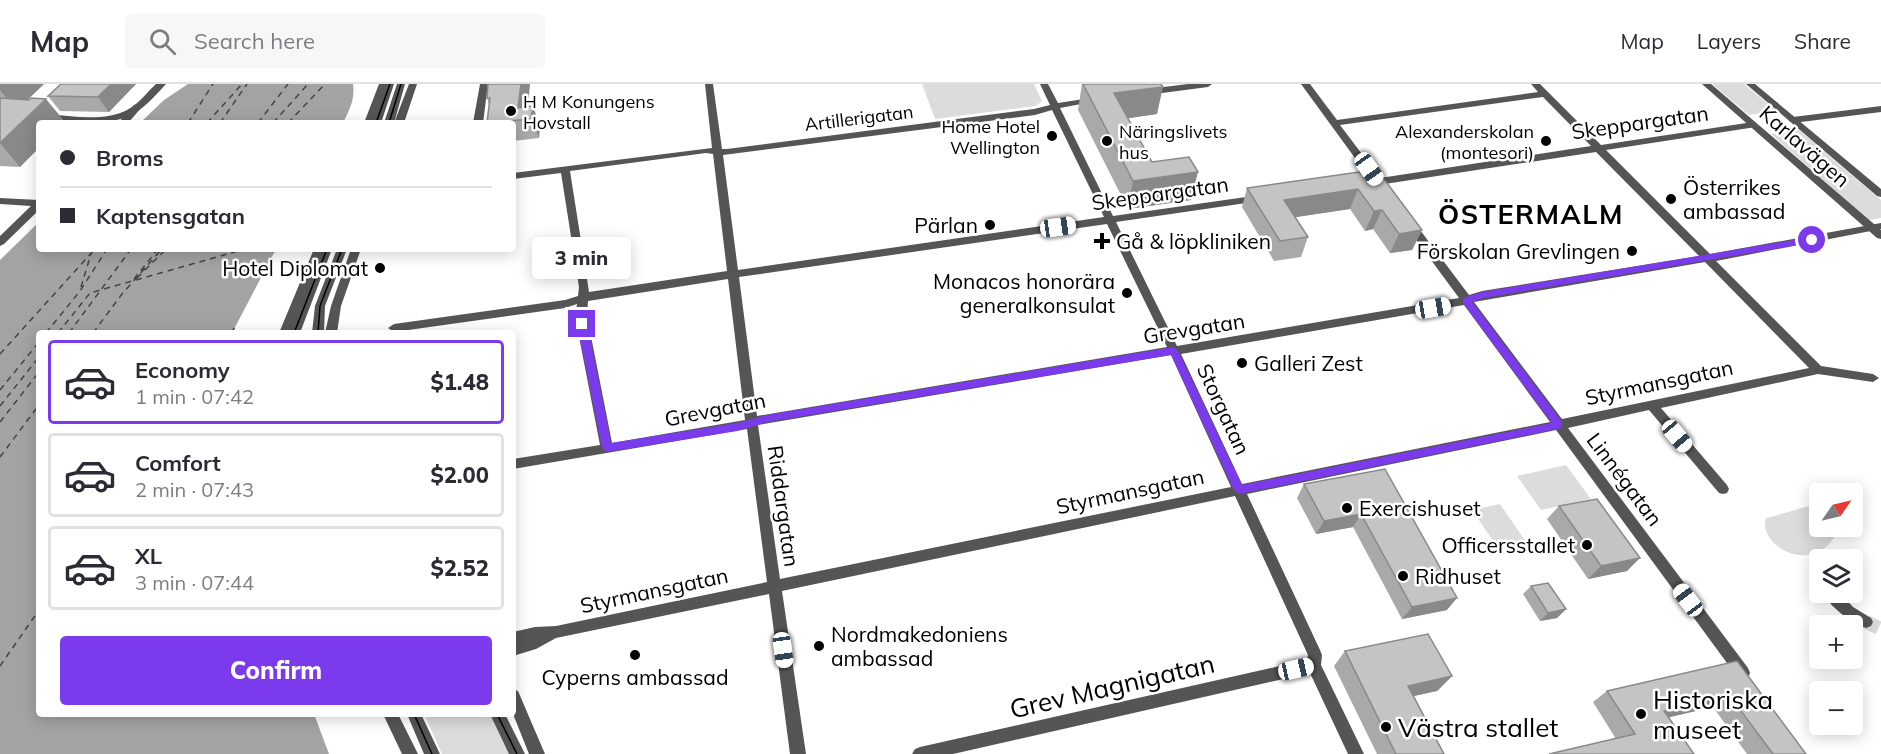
<!DOCTYPE html>
<html lang="en">
<head>
<meta charset="utf-8">
<style>
  body { margin:0; font-family:Mulish,sans-serif; background:#f7f7f7; color:#2b2b33; height:100vh; display:flex; flex-direction:column; font-size:22px; white-space:nowrap }
  * { box-sizing:border-box; margin:0 }
  p { font-size:20px; color:#7c7c81 }
  .icon { flex:none; width:33px; height:33px; fill:none; stroke:currentColor; stroke-width:2; stroke-linecap:round; stroke-linejoin:round }
  .map { position:relative; flex:1; overflow:hidden }
  .details { position:absolute; left:36px; top:246px; width:480px; height:387px; display:flex; flex-direction:column; background:#fff; border-radius:6px; box-shadow:0 3px 15px #0003 }
  .details>* { flex:none }
  .banner { position:absolute; left:36px; top:36px; width:480px; height:132px; border-radius:6px; box-shadow:0 3px 15px #0003; display:grid; align-content:center; height:132px; padding:0 24px; background:#fff }
  .needle { width:39px; rotate:56deg }
  .controls { position:absolute; left:1809px; top:399px; display:grid; gap:12px }
  .controls a { display:grid; place-items:center; width:54px; height:54px; border-radius:6px; background:#fff; box-shadow:0 3px 15px #0003; font-size:30px }
  .end { position:absolute; width:27px; height:27px; margin:-14px; border:8px solid #7c3aed; background:#fff; box-shadow:0 0 0 3px #fff }
  .from { border-radius:50% }
  .bubble { position:absolute; height:42px; border-radius:6px; background:#fff; box-shadow:0 3px 15px #0003; font-size:20px; font-weight:800; line-height:42px; text-align:center }
  .car { position:absolute; width:18px; height:36px; margin:-18px -9px; border-radius:8px; box-shadow:0 0 4px 2px #0007; background:linear-gradient(#fff 24%,#345 0 40%,#fff 0 76%,#345 0 86%,#fff 0) }
  .banner b { display:flex; align-items:center; gap:21px; height:57px; font-size:22px }
  .banner b+b { border-top:2px solid #e1e1e2 }
  .banner i { width:15px; height:15px; background:#2b2b33 }
  ul { padding:10px 0 0; list-style:none }
  li { display:flex; align-items:center; gap:18px; height:84px; margin:0 12px 9px; padding:0 12px; border:3px solid #e1e1e2; border-radius:6px }
  li div { flex:1 }
  li b { display:block; font-size:22px }
  li em { font-style:normal; font-weight:800 }
  li.current { border-color:#7c3aed }
  li>.icon { width:54px; height:54px; stroke-width:1.5 }
  .cta { display:flex; gap:12px; margin-top:auto; padding:12px 24px }
  .cta a { flex:1; height:69px; border-radius:6px; background:#7c3aed; color:#fff; font-size:24px; font-weight:800; line-height:69px; text-align:center }
  header { display:flex; align-items:center; gap:36px; box-sizing:border-box; height:84px; padding:0 30px; background:#fff; border-bottom:2px solid #e1e1e2 }
  header strong { font-size:28px }
  nav { display:flex; gap:33px; margin-inline-start:auto; font-size:21px }
  .search { width:420px; height:54px; background:#f7f7f7; display:flex; align-items:center; gap:15px; box-sizing:border-box; padding:0 21px; border-radius:6px; color:#7c7c81; font-size:22px }
  .map>svg:first-child { display:block }
  .green { fill:#dcdcdc }
  .water { fill:#a3a3a3 }
  .lines { fill:none; stroke-linecap:round; stroke-linejoin:round }
  .ferry { stroke:#444; stroke-width:1.5; stroke-dasharray:6 5; stroke-linecap:butt }
  .minor-tunnel { stroke:#d9d9d9; stroke-width:14; stroke-dasharray:14 7; stroke-linecap:butt }
  .minor { fill:#555; fill-rule:evenodd }
  .tertiary { fill:#555; fill-rule:evenodd }
  .tram { stroke:#000; stroke-width:1.5 }
  .wall { fill:#a9a9a9 }
  .shaded-wall { fill:#898989 }
  .building { fill:#c4c4c4; stroke:#898989; stroke-width:1.5 }
  .route { fill:#7c3aed }
  .poi-dot { fill:#000; stroke:#fff; stroke-width:2 }
  .labels { text-anchor:middle; dominant-baseline:central; stroke-width:5; stroke-linejoin:round; paint-order:stroke }
  .far-poi-label { font-size:18px; fill:#000; stroke:#fff; text-anchor:start }
  .far-street-label { font-size:18px; fill:#000; stroke:#fff }
  .street-label { font-size:21px; fill:#000; stroke:#fff }
  .poi-label { font-size:21px; fill:#000; stroke:#fff; text-anchor:start }
  .near-street-label { font-size:26px; fill:#000; stroke:#fff }
  .near-poi-label { font-size:26px; fill:#000; stroke:#fff; text-anchor:start }
  .district-label { font-size:27px; font-weight:bold; letter-spacing:1.5px; fill:#000; stroke:#fff }
</style>
</head>
<body>
<header>
<strong>Map</strong>
<div class="search"><svg class="icon" aria-label="search" viewBox="0 0 24 24"><circle cx="10" cy="10" r="6"/><path d="M15 15l6 6"/></svg>Search here</div>
<nav><a>Map</a><a>Layers</a><a>Share</a></nav>
</header>
<div class="map">
<svg width="1881" height="670" viewBox="0 0 1881 670">
  <rect width="100%" height="100%" fill="#fff"/>
  <path class="green" d="M 922,0 L 1034,0 L 1042,17 L 1036,22 L 935,35 Z
    M 1712,0 L 1744,0 L 1777,27 L 1749,31 Z
    M 1799,46 L 1881,116 L 1881,134 L 1869,136 L 1771,50 Z
    M 1566,381 L 1591,415 L 1541,426 L 1517,392 Z
    M 1500,420 L 1526,458 L 1498,464 L 1472,426 Z
    M 1810,422 L 1819,425 L 1820,442 L 1837,443 L 1838,445 C 1818,496 1756,462 1766,434 C 1781,431 1795,425 1810,422 Z
    M 424,630 L 493,630 L 512,670 L 442,670 Z"/>
  <path class="water" d="M 188,0 L 353,0 C 355,15 350,25 343,39 L 140,39 L 164,16 Z
    M 39,138 L 39,165 L 276,165 L 232,249 L 39,249 L 39,630 L 314,630 L 329,670 L 0,670 L 0,176 Z"/>
  <g class="lines">
    <path class="ferry" d="M 188,39 L 213,0
      M 207,39 L 242,0
      M 220,39 L 247,0
      M 258,39 L 288,0
      M 273,39 L 308,0
      M 288,39 L 325,0
      M 137,194 L 166,165
      M 134,195 L 158,165
      M 81,203 L 91,170
      M 46,249 L 80,207 L 107,165
      M 58,249 L 90,209 L 245,165
      M 69,249 L 131,165
      M 93,249 L 122,210 L 162,165
      M 231,249 L 237,240
      M 0,270 L 95,165
      M 0,306 L 39,258
      M 0,322 L 39,273
      M 0,338 L 39,288
      M 0,373 L 39,321
      M 0,582 L 39,526"/>
    <path class="minor-tunnel" d="M 1866,538 L 1881,545"/>
    <path class="minor" d="M 386,0 L 394,0 L 381,39 L 371,39 Z
      M 397,0 L 405,0 L 394,39 L 384,39 Z
      M 480,0 L 488,0 L 483,39 L 473,39 Z
      M 705,0 L 713,0 L 722,65 L 727,65 L 1034,25 L 1050,21 L 1040,0 L 1048,0 L 1058,19 L 1097,13 L 1097,17 L 1060,24 L 1113,132 L 1260,111 L 1265,114 L 1260,117 L 1116,138 L 1177,262 L 1459,214 L 1406,142 L 1405,140 L 1410,137 L 1414,138 L 1469,211 L 1482,207 L 1699,172 L 1596,68 L 1378,101 L 1366,101 L 1366,97 L 1371,96 L 1301,0 L 1310,0 L 1337,36 L 1538,8 L 1531,0 L 1540,0 L 1601,61 L 1753,38 L 1756,39 L 1756,43 L 1606,66 L 1710,170 L 1881,139 L 1881,145 L 1716,177 L 1821,282 L 1873,290 L 1879,294 L 1873,298 L 1818,290 L 1661,324 L 1727,401 L 1729,405 L 1727,409 L 1723,410 L 1719,409 L 1649,326 L 1568,344 L 1748,584 L 1750,589 L 1748,594 L 1743,596 L 1738,594 L 1556,346 L 1247,410 L 1320,566 L 1322,571 L 1321,581 L 1364,670 L 1348,670 L 1310,589 L 953,670 L 912,670 L 915,665 L 920,663 L 1307,576 L 1308,571 L 1235,412 L 782,507 L 806,670 L 790,670 L 769,510 L 556,554 L 536,565 L 513,572 L 513,548 L 535,543 L 556,542 L 767,498 L 747,345 L 513,385 L 513,375 L 600,361 L 575,232 L 577,220 L 565,224 L 394,248 L 388,244 L 394,240 L 565,216 L 578,212 L 579,203 L 561,89 L 513,95 L 513,89 L 712,64 ZM 1543,13 L 1591,62 L 1380,94 L 1340,41 ZM 1052,26 L 1104,133 L 738,186 L 723,71 L 1035,31 ZM 706,69 L 713,70 L 727,187 L 589,208 L 570,87 ZM 1107,140 L 1167,263 L 757,332 L 739,193 ZM 1705,178 L 1809,284 L 1562,335 L 1474,218 ZM 728,195 L 745,336 L 612,359 L 587,232 L 588,217 ZM 1464,221 L 1550,338 L 1242,400 L 1181,270 ZM 1171,271 L 1231,403 L 780,495 L 758,341 Z
      M 1188,0 L 1212,0 L 1208,3 L 1147,11 L 1143,8 L 1147,5 Z
      M 137,20 L 142,23 L 128,39 L 118,39 L 134,21 Z
      M 1881,22 L 1881,28 L 1793,39 L 1788,36 L 1793,33 Z
      M 0,114 L 39,116 L 39,126 L 4,160 L 0,162 L 0,152 L 31,122 L 0,120 Z
      M 322,165 L 332,165 L 300,249 L 288,249 Z
      M 337,165 L 347,165 L 325,222 L 324,249 L 312,249 L 315,222 Z
      M 1822,508 L 1839,508 L 1853,523 L 1871,534 L 1873,538 L 1871,542 L 1866,544 C 1850,538 1831,524 1822,508 Z
      M 407,630 L 421,630 L 440,670 L 424,670 Z
      M 490,630 L 505,630 L 525,670 L 509,670 Z"/>
    <path class="tertiary" d="M 156,0 L 166,0 C 157,10 146,22 135,29 C 109,44 74,37 46,36 L 41,33 L 46,30 C 72,32 104,38 127,26 C 139,20 147,8 156,0 Z
      M 379,0 L 387,0 L 374,39 L 364,39 Z
      M 409,0 L 417,0 L 404,39 L 394,39 Z
      M 1702,0 L 1711,0 L 1881,146 L 1881,155 L 1877,154 Z
      M 1746,0 L 1755,0 L 1881,105 L 1881,113 L 1877,112 Z
      M 314,165 L 324,165 L 291,249 L 279,249 Z
      M 351,165 L 361,165 L 341,222 L 337,249 L 325,249 L 331,222 Z
      M 513,605 L 518,607 L 545,670 L 529,670 L 513,630 Z
      M 383,630 L 398,630 L 418,670 L 402,670 Z"/>
    <path class="tram" d="M 376,39 L 390,0
      M 389,39 L 401,0
      M 294,249 L 327,165
      M 318,249 L 320,222 L 342,165
      M 414,630 L 432,670
      M 497,630 L 517,670"/>
  </g>
  <path class="wall" d="M 0,0 L 44,0 L 27,16 L 65,38 L 64,39 L 39,39 L 20,83 L 0,82 Z
    M 136,0 L 109,28 L 60,27 L 48,12 Z
    M 488,0 L 528,23 L 540,42 L 539,54 L 513,57 L 513,39 L 487,39 L 489,21 L 487,14 Z
    M 1082,0 L 1161,0 L 1157,30 L 1128,34 L 1152,78 L 1191,116 L 1128,125 L 1078,26 Z
    M 1373,86 L 1422,146 L 1412,166 L 1390,169 L 1373,145 L 1365,147 L 1350,125 L 1295,133 L 1308,153 L 1301,173 L 1274,177 L 1242,123 L 1247,104 Z
    M 1385,385 L 1447,526 L 1402,535 L 1353,443 L 1316,450 L 1297,414 L 1304,400 Z
    M 1559,422 L 1627,487 L 1588,495 L 1547,435 Z
    M 1531,502 L 1566,525 L 1557,534 L 1540,537 L 1523,510 Z
    M 1345,567 L 1452,592 L 1437,607 L 1414,612 L 1444,670 L 1377,670 L 1334,582 Z
    M 1737,577 L 1806,670 L 1747,670 L 1713,623 L 1669,633 L 1694,670 L 1616,655 L 1593,618 L 1607,607 Z"/>
  <path class="shaded-wall" d="M 0,0 L 44,0 L 17,26 L 0,6 Z
    M 111,0 L 136,0 L 109,28 L 98,13 Z
    M 521,0 L 530,0 L 527,35 L 518,24 Z
    M 1163,3 L 1157,30 L 1110,37 L 1114,9 Z
    M 46,15 L 65,38 L 64,39 L 39,39 L 39,64 L 20,83 L 0,59 Z
    M 533,22 L 540,42 L 539,54 L 531,35 Z
    M 1198,88 L 1191,116 L 1128,125 L 1133,97 Z
    M 1358,105 L 1350,125 L 1277,136 L 1284,116 Z
    M 1382,126 L 1373,145 L 1365,147 L 1374,127 Z
    M 1422,146 L 1412,166 L 1390,169 L 1399,150 Z
    M 1361,430 L 1353,443 L 1316,450 L 1324,437 Z
    M 1640,474 L 1627,487 L 1588,495 L 1601,482 Z
    M 1457,514 L 1447,526 L 1402,535 L 1412,523 Z
    M 1566,525 L 1557,534 L 1540,537 L 1548,529 Z
    M 1452,592 L 1437,607 L 1395,616 L 1408,602 Z
    M 1730,612 L 1713,623 L 1649,638 L 1664,627 Z"/>
  <path class="building" d="M 61,0 L 111,0 L 98,13 L 48,12 Z
    M 488,0 L 521,0 L 518,24 L 533,22 L 531,35 L 487,39 L 490,14 L 487,14 Z
    M 1083,0 L 1161,0 L 1163,3 L 1114,9 L 1152,78 L 1189,73 L 1198,88 L 1133,97 Z
    M 0,14 L 29,16 L 31,14 L 46,15 L 0,59 Z
    M 1373,86 L 1378,87 L 1422,146 L 1399,150 L 1382,126 L 1374,127 L 1358,105 L 1284,116 L 1308,153 L 1280,157 L 1247,104 Z
    M 1385,385 L 1457,514 L 1412,523 L 1361,430 L 1324,437 L 1304,400 Z
    M 1597,415 L 1640,474 L 1601,482 L 1559,422 Z
    M 1548,499 L 1566,525 L 1548,529 L 1531,502 Z
    M 1428,550 L 1452,592 L 1408,602 L 1444,670 L 1396,670 L 1345,567 Z
    M 1737,577 L 1806,670 L 1773,670 L 1730,612 L 1664,627 L 1694,670 L 1549,670 L 1635,650 L 1607,607 Z"/>
  <path class="route" d="M 1812,153 L 1817,156 L 1815,158 L 1483,214 L 1472,218 L 1562,338 L 1562,344 L 1239,410 L 1234,406 L 1171,271 L 767,338 L 737,347 L 607,368 L 602,364 L 577,240 L 582,237 L 587,240 L 611,359 L 737,339 L 767,331 L 1173,263 L 1178,267 L 1242,401 L 1552,339 L 1463,219 L 1463,214 L 1482,208 Z"/>
  <g class="poi-dot">
    <circle cx="511" cy="27" r="6"/>
    <circle cx="1052" cy="52" r="6"/>
    <circle cx="1107" cy="57" r="6"/>
    <circle cx="1546" cy="57" r="6"/>
    <circle cx="1671" cy="115" r="6"/>
    <circle cx="990" cy="141" r="6"/>
    <path d="M1099 148h6v6h6v6h-6v6h-6v-6h-6v-6h6z"/>
    <circle cx="1632" cy="167" r="6"/>
    <circle cx="380" cy="184" r="6"/>
    <circle cx="1127" cy="209" r="6"/>
    <circle cx="1242" cy="279" r="6"/>
    <circle cx="1347" cy="424" r="6"/>
    <circle cx="1587" cy="461" r="6"/>
    <circle cx="1403" cy="492" r="6"/>
    <circle cx="819" cy="562" r="6"/>
    <circle cx="635" cy="571" r="6"/>
    <circle cx="1641" cy="630" r="6"/>
    <circle cx="1386" cy="643" r="6"/>
  </g>
  <g class="labels">
    <g class="far-poi-label">
      <text x="523" y="17">H M Konungens<tspan x="523" dy="21">Hovstall</tspan></text>
      <text x="1040" y="42" text-anchor="end">Home Hotel<tspan x="1040" dy="21">Wellington</tspan></text>
      <text x="1119" y="47">Näringslivets<tspan x="1119" dy="21">hus</tspan></text>
      <text x="1534" y="47" text-anchor="end">Alexanderskolan<tspan x="1534" dy="21">(montesori)</tspan></text>
    </g>
    <g class="far-street-label">
      <text transform="translate(859 34) rotate(-7)">Artillerigatan</text>
    </g>
    <g class="street-label">
      <text transform="translate(1640 38) rotate(-8)">Skeppargatan</text>
      <text transform="translate(1805 62) rotate(41)">Karlavägen</text>
      <text transform="translate(1160 109) rotate(-8)">Skeppargatan</text>
      <text transform="translate(1194 244) rotate(-9)">Grevgatan</text>
      <text transform="translate(1659 298) rotate(-12)">Styrmansgatan</text>
      <text transform="translate(715 325) rotate(-11)">Grevgatan</text>
      <text transform="translate(1224 325) rotate(65)">Storgatan</text>
      <text transform="translate(1625 395) rotate(53)">Linnégatan</text>
      <text transform="translate(1130 407) rotate(-12)">Styrmansgatan</text>
      <text transform="translate(784 422) rotate(82)">Riddargatan</text>
      <text transform="translate(654 506) rotate(-12)">Styrmansgatan</text>
    </g>
    <g class="poi-label">
      <text x="1683" y="103">Österrikes<tspan x="1683" dy="24">ambassad</tspan></text>
      <text x="978" y="141" text-anchor="end">Pärlan</text>
      <text x="1116" y="157">Gå &amp; löpkliniken</text>
      <text x="1620" y="167" text-anchor="end">Förskolan Grevlingen</text>
      <text x="368" y="184" text-anchor="end">Hotel Diplomat</text>
      <text x="1115" y="197" text-anchor="end">Monacos honorära<tspan x="1115" dy="24">generalkonsulat</tspan></text>
      <text x="1254" y="279">Galleri Zest</text>
      <text x="1359" y="424">Exercishuset</text>
      <text x="1575" y="461" text-anchor="end">Officersstallet</text>
      <text x="1415" y="492">Ridhuset</text>
      <text x="831" y="550">Nordmakedoniens<tspan x="831" dy="24">ambassad</tspan></text>
      <text x="635" y="593" text-anchor="middle">Cyperns ambassad</text>
    </g>
    <g class="near-street-label">
      <text transform="translate(1112 602) rotate(-13)">Grev Magnigatan</text>
    </g>
    <g class="near-poi-label">
      <text x="1653" y="615">Historiska<tspan x="1653" dy="30">museet</tspan></text>
      <text x="1398" y="643">Västra stallet</text>
    </g>
    <g class="district-label">
      <text x="1531" y="130">ÖSTERMALM</text>
    </g>
  </g>
</svg>
<div class="controls">
<a><svg class="needle" viewBox="-14 -14 28 28"><path d="M0-13l5 13h-10z" fill="#e53935"/><path d="M0 13l5-13h-10z" fill="#7c7c81"/></svg></a>
<a><svg class="icon" aria-label="layers" viewBox="0 0 24 24"><path d="M12 4l9 5-9 5-9-5zM3 14l9 5 9-5"/></svg></a>
<a>+</a>
<a>−</a>
</div>
<i class="end from" style="left:1812px;top:156px"></i>
<i class="end" style="left:582px;top:240px"></i>
<div class="bubble" style="left:532px;top:153px;width:99px">3 min</div>
<i class="car" style="left:1369px;top:85px;rotate:145deg"></i>
<i class="car" style="left:1058px;top:143px;rotate:82deg"></i>
<i class="car" style="left:1433px;top:224px;rotate:80deg"></i>
<i class="car" style="left:1677px;top:352px;rotate:140deg"></i>
<i class="car" style="left:1688px;top:516px;rotate:323deg"></i>
<i class="car" style="left:783px;top:566px;rotate:172deg"></i>
<i class="car" style="left:1296px;top:585px;rotate:77deg"></i>
<div class="banner">
<b><i class="from"></i>Broms</b>
<b><i></i>Kaptensgatan</b>
</div>
<section class="details">
<ul>
<li class="current"><svg class="icon" aria-label="car" viewBox="0 0 24 24"><path d="M5 17H2v-5l4-1 3-4h7l3 4 3 1v5h-3M9 17h6M6 11h13"/><circle cx="7" cy="17" r="2"/><circle cx="17" cy="17" r="2"/></svg><div><b>Economy</b><p>1 min · 07:42</p></div><em>$1.48</em></li>
<li><svg class="icon" aria-label="car" viewBox="0 0 24 24"><path d="M5 17H2v-5l4-1 3-4h7l3 4 3 1v5h-3M9 17h6M6 11h13"/><circle cx="7" cy="17" r="2"/><circle cx="17" cy="17" r="2"/></svg><div><b>Comfort</b><p>2 min · 07:43</p></div><em>$2.00</em></li>
<li><svg class="icon" aria-label="car" viewBox="0 0 24 24"><path d="M5 17H2v-5l4-1 3-4h7l3 4 3 1v5h-3M9 17h6M6 11h13"/><circle cx="7" cy="17" r="2"/><circle cx="17" cy="17" r="2"/></svg><div><b>XL</b><p>3 min · 07:44</p></div><em>$2.52</em></li>
</ul>
<div class="cta"><a>Confirm</a></div>
</section>
</div>
</body>
</html>
